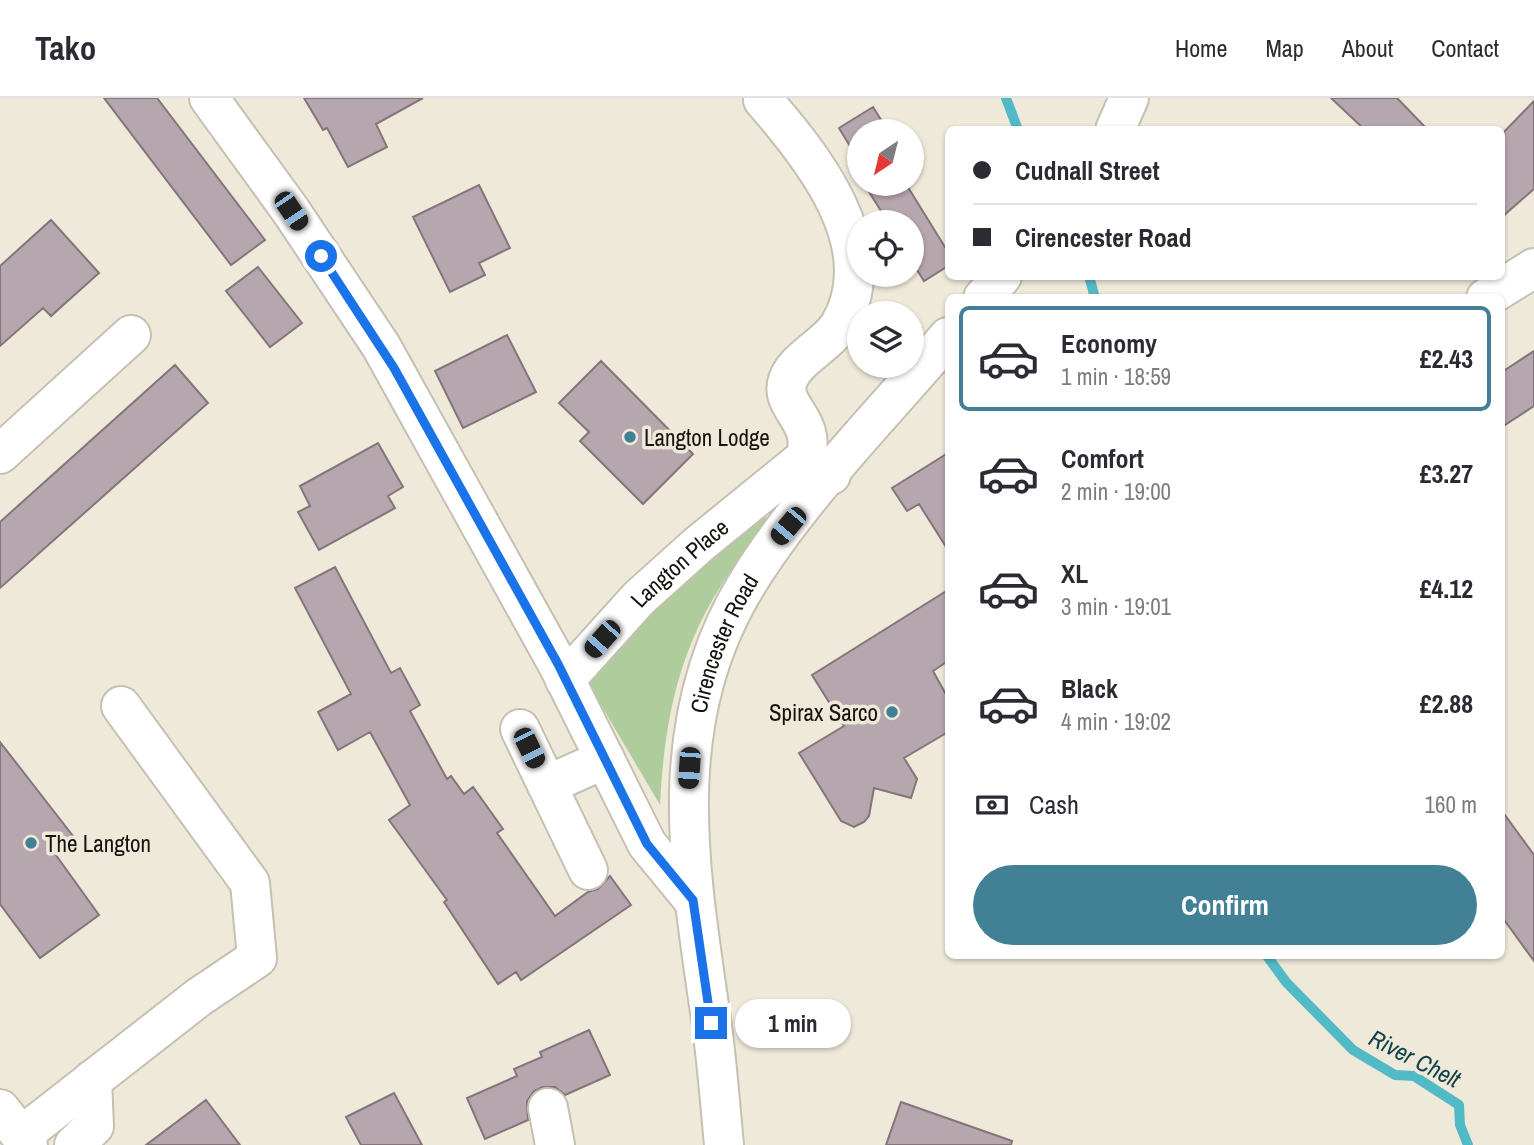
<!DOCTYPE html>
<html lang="en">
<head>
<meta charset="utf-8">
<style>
  body { margin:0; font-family:"Archivo Narrow",sans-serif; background:#f7f7f7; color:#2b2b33; height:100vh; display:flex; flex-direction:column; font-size:26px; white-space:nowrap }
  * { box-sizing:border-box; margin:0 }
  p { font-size:23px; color:#7c7c81 }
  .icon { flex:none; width:38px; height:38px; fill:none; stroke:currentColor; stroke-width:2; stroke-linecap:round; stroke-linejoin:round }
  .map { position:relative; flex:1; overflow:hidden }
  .drawer { position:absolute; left:945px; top:196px; width:560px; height:665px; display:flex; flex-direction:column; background:#fff; border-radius:10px; box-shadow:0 2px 5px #0004 }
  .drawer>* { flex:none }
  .guide { position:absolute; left:945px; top:28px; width:560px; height:154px; border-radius:10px; box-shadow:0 2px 5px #0004; display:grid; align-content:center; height:154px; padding:0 28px; background:#fff }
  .needle { width:46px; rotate:215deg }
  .controls { position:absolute; left:847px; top:21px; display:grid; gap:14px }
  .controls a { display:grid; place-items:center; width:77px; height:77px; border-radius:50%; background:#fff; box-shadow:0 2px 5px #0004; font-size:35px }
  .end { position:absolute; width:32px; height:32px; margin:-16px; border:9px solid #1a73e8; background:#fff; box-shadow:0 0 0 4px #fff }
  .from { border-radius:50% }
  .bubble { position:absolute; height:49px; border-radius:24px; background:#fff; box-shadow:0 2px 5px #0004; font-size:23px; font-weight:700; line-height:49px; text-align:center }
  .car { position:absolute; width:21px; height:42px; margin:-21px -10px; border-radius:9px; box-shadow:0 0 5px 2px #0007; background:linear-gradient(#222 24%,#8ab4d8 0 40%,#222 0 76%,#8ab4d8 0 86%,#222 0) }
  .guide b { display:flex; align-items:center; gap:24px; height:66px; font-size:26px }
  .guide b+b { border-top:2px solid #e1e1e2 }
  .guide i { width:18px; height:18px; background:#2b2b33 }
  ul { padding:12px 0 0; list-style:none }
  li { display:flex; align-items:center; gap:21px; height:105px; margin:0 14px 10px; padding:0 14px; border:4px solid transparent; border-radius:10px }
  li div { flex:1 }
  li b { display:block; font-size:26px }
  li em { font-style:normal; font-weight:700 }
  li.selected { border-color:#428096 }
  li>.icon { width:63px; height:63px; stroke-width:1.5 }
  .pay { display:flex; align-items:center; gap:18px; height:77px; padding:0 28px; font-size:26px }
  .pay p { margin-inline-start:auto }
  .primary-button { display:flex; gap:14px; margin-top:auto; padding:14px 28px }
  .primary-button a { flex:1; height:80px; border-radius:42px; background:#428096; color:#fff; font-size:28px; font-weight:700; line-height:80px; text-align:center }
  header { display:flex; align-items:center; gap:42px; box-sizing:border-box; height:98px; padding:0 35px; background:#fff; border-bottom:2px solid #e1e1e2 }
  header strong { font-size:33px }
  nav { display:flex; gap:38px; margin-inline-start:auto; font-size:24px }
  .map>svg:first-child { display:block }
  .green { fill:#afcc9c }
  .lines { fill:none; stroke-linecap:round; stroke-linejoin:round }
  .stream { stroke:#52bac7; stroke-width:10 }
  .building { fill:#b6a6ad; stroke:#84757b; stroke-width:2 }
  .minor-casing { stroke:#c6c0b2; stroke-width:42 }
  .major-casing { stroke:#c6c0b2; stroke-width:42 }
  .highway-casing { stroke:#c6c0b2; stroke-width:42 }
  .minor { stroke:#fff; stroke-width:38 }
  .major { stroke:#fff; stroke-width:38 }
  .highway { stroke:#fff; stroke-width:38 }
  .route { stroke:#1a73e8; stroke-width:9 }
  .poi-dot { fill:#428096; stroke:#efe9da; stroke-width:2.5 }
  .labels { text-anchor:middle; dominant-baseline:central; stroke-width:7; stroke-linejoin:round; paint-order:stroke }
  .poi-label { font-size:23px; fill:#15130e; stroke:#efe9da; text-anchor:start }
  .street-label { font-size:23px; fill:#15130e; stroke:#efe9da }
  .water-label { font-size:24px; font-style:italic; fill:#124248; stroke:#efe9da }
</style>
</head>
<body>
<header>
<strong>Tako</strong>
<nav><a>Home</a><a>Map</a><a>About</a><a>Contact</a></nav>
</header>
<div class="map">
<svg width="1534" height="1047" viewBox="0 0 1534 1047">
  <rect width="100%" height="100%" fill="#efe9da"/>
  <path class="green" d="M 756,411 L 770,423 C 691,513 666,589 660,707 L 588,585 L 614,549 Z"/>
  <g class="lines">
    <path class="stream" d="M 1006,0 L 1018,32
      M 1089,178 L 1095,200
      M 1267,858 L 1286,884 L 1353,952 L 1395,977 L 1414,978 L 1459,1007 L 1460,1027 L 1468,1047"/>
  </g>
  <path class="building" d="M 104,0 L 157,0 L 265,142 L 231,167 Z
    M 304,0 L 423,0 L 376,26 L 387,49 L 348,69 L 327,30 L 323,32 Z
    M 1331,0 L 1397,0 L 1428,32 L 1365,32 Z
    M 1534,3 L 1534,91 L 1502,119 L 1502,36 Z
    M 873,9 L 888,33 L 859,33 L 859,63 L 839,30 Z
    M 864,86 L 906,86 L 948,154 L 948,168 L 924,183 L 912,164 L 912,124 L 888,124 Z
    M 479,87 L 510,150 L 479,165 L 485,177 L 450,194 L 413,119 Z
    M 51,122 L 99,175 L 51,218 L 43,210 L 0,248 L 0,168 Z
    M 258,169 L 302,225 L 270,249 L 226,193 Z
    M 507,237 L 536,294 L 463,330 L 435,273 Z
    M 1534,253 L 1534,308 L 1502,329 L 1502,274 Z
    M 601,263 L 693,356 L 643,406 L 580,343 L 589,334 L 559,305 Z
    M 175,267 L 208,305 L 0,490 L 0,424 Z
    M 378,345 L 403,389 L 388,398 L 395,410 L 319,452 L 298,414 L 310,408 L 300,388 Z
    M 948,355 L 948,452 L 919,406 L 907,413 L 892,390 Z
    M 335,469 L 391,575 L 400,570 L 420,607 L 410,613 L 447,681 L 451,678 L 464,696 L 473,689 L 503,731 L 497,735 L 555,818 L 588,794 L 598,791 L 610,778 L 631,807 L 521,882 L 516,874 L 498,886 L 444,804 L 447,802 L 389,722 L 410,707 L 370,634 L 338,652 L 318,614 L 351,596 L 295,490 Z
    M 948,492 L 948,563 L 933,573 L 948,600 L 948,634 L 904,660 L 917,681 L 911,700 L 874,690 L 869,718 L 864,724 L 854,729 L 841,723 L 799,655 L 844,628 L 812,577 Z
    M 0,644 L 73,738 L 53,753 L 99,817 L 40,860 L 0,806 Z
    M 1502,713 L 1534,757 L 1534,863 L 1502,819 Z
    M 589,932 L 610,977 L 565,997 L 555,989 L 543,989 L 534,993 L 527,1003 L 528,1022 L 485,1041 L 467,1000 L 517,978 L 514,971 L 542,959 L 540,954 Z
    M 394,995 L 422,1047 L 361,1047 L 346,1019 Z
    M 206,1002 L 240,1047 L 146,1047 Z
    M 901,1004 L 1012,1043 L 1011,1047 L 886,1047 Z"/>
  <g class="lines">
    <defs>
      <g id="minor">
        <path d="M 209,0 L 291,113 L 381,248 L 558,567 L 647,746 L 693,802"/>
        <path d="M 763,2 C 813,59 886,150 839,228 C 826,248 796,260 788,282 C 778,309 818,322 805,360 L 831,377"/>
        <path d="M 1486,200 L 1534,170"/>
        <path d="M 0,356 L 131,237"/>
        <path id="s1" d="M 565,582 L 639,500 L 698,447 L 805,360"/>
        <path d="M 520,631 L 547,687"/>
        <path d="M 588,772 L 547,687 L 605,661"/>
        <path d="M 548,1010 L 555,1047"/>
        <path d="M 21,1038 L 199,899 L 257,860 L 250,785 L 121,608"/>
        <path d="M 74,1047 L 94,1028 L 92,982"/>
      </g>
      <g id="major">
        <path d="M 1115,32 L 1129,0"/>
        <path d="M 983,200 L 1002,178"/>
        <path id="s2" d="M 724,1047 C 720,1005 717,963 711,921 C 689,769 662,623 748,484 C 801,398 882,317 948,239"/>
      </g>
      <path id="highway" d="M 0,1011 L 28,1047"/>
    </defs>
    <use href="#minor" class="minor-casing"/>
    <use href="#major" class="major-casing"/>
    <use href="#highway" class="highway-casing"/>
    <use href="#minor" class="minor"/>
    <use href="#major" class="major"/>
    <use href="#highway" class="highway"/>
  </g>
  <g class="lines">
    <path class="route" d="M 321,158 L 394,270 L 558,566 L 647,746 L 693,802 L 711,925"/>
  </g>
  <g class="poi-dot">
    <circle cx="630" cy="339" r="7"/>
    <circle cx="892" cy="614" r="7"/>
    <circle cx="31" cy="745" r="7"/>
  </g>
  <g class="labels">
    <g class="poi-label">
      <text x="644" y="339">Langton Lodge</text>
      <text x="878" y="614" text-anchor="end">Spirax Sarco</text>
      <text x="45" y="745">The Langton</text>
    </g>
    <g class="street-label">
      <text stroke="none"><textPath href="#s1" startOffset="164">Langton Place</textPath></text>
      <text stroke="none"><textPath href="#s2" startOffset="509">Cirencester Road</textPath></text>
    </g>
    <g class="water-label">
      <text transform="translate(1415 960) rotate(27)">River Chelt</text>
    </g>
  </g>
</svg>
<div class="controls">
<a><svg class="needle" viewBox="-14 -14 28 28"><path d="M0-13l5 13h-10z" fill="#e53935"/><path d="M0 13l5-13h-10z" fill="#7c7c81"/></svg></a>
<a><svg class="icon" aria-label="locate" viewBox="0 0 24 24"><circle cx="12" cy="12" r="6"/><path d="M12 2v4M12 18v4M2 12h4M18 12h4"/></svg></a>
<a><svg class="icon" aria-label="layers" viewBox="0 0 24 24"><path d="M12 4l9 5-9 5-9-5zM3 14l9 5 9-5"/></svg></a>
</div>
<i class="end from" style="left:321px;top:158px"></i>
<i class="end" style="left:711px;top:925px"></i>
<div class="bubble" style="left:735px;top:901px;width:116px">1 min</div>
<i class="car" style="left:291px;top:113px;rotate:146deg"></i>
<i class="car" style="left:788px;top:428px;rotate:220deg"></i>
<i class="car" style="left:602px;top:541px;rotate:222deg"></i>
<i class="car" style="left:529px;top:650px;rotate:154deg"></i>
<i class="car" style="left:689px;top:670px;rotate:184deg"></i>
<div class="guide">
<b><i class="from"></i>Cudnall Street</b>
<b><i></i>Cirencester Road</b>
</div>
<section class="drawer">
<ul>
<li class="selected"><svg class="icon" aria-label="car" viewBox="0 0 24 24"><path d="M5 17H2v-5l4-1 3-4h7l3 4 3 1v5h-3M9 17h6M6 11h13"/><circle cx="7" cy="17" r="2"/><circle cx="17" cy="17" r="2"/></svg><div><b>Economy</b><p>1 min · 18:59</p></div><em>£2.43</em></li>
<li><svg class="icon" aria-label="car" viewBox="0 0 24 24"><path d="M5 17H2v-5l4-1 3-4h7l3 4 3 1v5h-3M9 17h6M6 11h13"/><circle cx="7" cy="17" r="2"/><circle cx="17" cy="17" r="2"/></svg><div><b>Comfort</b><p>2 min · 19:00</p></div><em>£3.27</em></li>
<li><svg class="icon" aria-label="car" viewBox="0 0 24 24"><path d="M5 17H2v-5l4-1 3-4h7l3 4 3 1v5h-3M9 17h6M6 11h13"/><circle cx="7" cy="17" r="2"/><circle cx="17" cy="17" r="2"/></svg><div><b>XL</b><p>3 min · 19:01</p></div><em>£4.12</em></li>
<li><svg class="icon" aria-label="car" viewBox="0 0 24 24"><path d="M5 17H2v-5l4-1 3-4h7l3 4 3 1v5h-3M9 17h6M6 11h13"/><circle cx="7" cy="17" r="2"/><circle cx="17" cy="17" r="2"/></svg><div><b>Black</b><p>4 min · 19:02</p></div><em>£2.88</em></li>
</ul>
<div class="pay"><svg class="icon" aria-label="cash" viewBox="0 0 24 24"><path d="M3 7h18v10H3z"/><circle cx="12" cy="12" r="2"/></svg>Cash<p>160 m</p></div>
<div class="primary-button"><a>Confirm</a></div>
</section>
</div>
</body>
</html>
